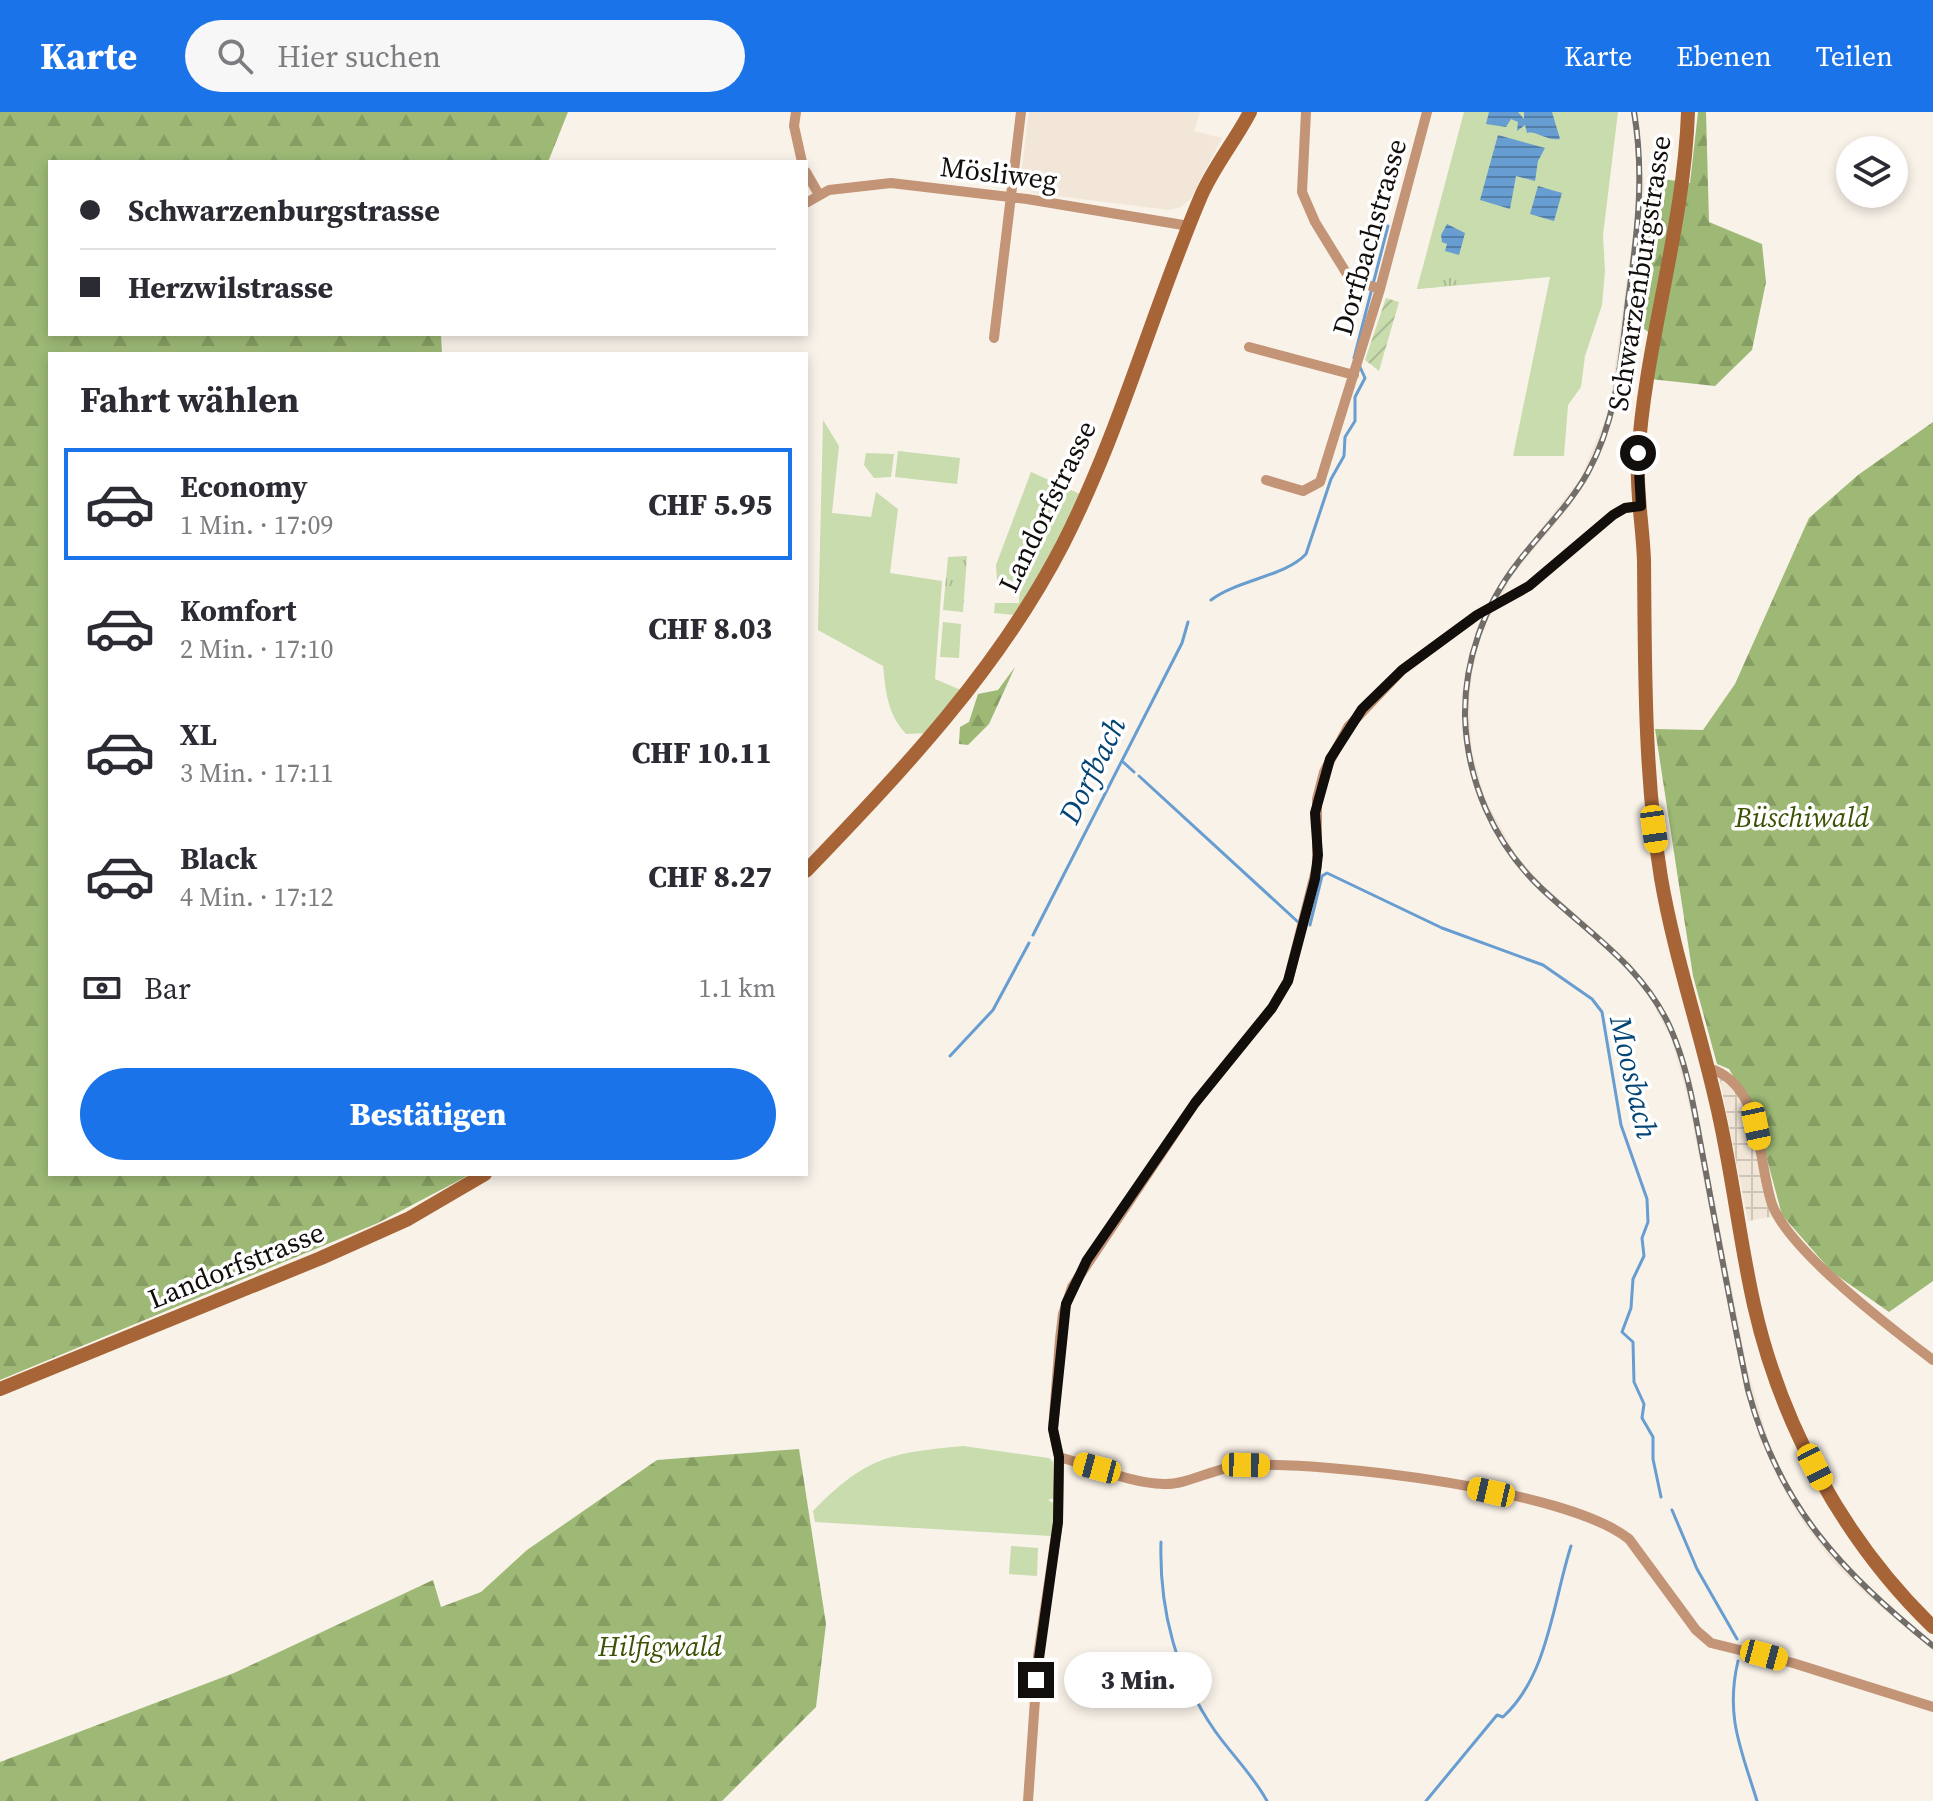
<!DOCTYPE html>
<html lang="de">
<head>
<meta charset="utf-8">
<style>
  body { margin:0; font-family:"Source Serif 4",serif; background:#f7f7f7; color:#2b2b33; height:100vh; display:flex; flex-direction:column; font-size:30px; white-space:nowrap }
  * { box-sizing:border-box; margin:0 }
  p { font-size:26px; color:#7c7c81 }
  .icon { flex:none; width:44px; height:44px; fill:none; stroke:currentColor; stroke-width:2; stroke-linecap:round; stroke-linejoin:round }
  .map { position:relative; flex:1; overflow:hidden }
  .drawer { position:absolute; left:48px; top:240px; width:760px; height:824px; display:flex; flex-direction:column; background:#fff; border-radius:0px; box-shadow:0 4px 12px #0003 }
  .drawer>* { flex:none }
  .top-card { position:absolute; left:48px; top:48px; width:760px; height:176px; border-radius:0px; box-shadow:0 4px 12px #0003; display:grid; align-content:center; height:176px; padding:0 32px; background:#fff }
  .controls { position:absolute; left:1836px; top:24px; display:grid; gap:16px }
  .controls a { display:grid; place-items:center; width:72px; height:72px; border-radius:50%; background:#fff; box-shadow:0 4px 12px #0003; font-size:40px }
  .end { position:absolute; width:36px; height:36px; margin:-18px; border:10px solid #110e0c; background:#fff; box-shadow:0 0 0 4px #fff }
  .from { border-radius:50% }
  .bubble { position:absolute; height:56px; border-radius:28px; background:#fff; box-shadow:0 4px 12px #0003; font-size:26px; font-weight:800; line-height:56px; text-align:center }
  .car { position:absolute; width:24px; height:48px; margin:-24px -12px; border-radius:10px; box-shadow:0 0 6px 2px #0007; background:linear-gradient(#f5c518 24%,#345 0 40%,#f5c518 0 76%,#345 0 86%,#f5c518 0) }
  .top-card b { display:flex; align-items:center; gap:28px; height:76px; font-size:30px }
  .top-card b+b { border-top:2px solid #e1e1e2 }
  .top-card i { width:20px; height:20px; background:#2b2b33 }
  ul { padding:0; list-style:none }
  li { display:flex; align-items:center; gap:24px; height:112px; margin:0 16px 12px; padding:0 16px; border:4px solid transparent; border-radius:0px }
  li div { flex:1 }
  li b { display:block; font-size:30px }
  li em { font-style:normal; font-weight:800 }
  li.current { border-color:#1a73e8 }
  li>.icon { width:72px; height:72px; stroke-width:1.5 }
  h2 { padding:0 32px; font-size:36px; line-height:96px }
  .pay { display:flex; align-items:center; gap:20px; height:88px; padding:0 32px; font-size:30px }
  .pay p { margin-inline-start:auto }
  .action { display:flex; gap:16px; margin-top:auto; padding:16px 32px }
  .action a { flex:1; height:92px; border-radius:48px; background:#1a73e8; color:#fff; font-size:32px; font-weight:800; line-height:92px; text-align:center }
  header { display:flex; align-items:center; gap:48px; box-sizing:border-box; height:112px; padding:0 40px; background:#1a73e8; color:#fff }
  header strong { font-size:38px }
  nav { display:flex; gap:44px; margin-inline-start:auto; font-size:28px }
  .search { width:560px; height:72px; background:#f7f7f7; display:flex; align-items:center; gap:20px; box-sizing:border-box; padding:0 28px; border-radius:44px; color:#7c7c81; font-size:30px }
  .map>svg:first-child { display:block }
  .built { fill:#f1e6d7 }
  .industrial { fill:url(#industrial-grid) }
  .grass { fill:#c8dcad }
  .forest { fill:url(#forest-firs) }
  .park { fill:url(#park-tufts) }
  .garden { fill:url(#garden-furrows) }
  .water { fill:url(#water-rules) }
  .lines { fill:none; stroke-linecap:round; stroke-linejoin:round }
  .stream { stroke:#679dd1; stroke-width:3 }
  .street { stroke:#c39476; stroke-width:10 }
  .secondary { stroke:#a76436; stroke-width:14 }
  .rail-casing { stroke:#716d68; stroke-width:6 }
  .rail { stroke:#fff; stroke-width:3; stroke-dasharray:9; stroke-linecap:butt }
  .route { stroke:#110e0c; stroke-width:10 }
  .labels { text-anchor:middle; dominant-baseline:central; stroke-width:7; stroke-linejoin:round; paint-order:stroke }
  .street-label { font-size:28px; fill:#110e0c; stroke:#fff }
  .park-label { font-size:28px; font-style:italic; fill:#3c5306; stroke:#fff }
  .water-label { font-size:30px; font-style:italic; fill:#044576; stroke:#fff }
</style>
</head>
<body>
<header>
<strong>Karte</strong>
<div class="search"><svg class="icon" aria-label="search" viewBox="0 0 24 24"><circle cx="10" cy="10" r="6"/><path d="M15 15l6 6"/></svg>Hier suchen</div>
<nav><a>Karte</a><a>Ebenen</a><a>Teilen</a></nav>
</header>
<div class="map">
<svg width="1933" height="1689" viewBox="0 0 1933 1689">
  <defs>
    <pattern id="industrial-grid" width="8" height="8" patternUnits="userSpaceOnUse" patternTransform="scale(2)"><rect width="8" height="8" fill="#f1e6d7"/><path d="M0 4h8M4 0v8" fill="none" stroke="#cec4b7"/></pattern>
    <pattern id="forest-firs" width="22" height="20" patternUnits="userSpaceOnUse" patternTransform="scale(2)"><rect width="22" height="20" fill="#9db975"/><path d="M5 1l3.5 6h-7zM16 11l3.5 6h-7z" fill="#869e64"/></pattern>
    <pattern id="park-tufts" width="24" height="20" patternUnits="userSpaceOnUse" patternTransform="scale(2)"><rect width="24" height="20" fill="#c8dcad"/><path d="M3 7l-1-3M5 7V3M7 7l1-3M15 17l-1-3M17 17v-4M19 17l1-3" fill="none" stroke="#abbc94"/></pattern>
    <pattern id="garden-furrows" width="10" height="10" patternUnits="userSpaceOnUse" patternTransform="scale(2)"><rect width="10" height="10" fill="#c8dcad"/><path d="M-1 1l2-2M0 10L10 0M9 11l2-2" fill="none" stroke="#abbc94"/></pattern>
    <pattern id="water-rules" width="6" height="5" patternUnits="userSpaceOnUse" patternTransform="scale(2)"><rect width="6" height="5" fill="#679dd1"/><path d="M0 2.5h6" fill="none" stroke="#537ea8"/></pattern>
  </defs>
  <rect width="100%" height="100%" fill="#f9f2e9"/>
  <path class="built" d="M 1029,0 L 1200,0 L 1194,19 L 1222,26 L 1191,86 L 1181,95 L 1169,98 L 1033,81 L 1020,69 Z
    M 1631,0 L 1638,0 L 1644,77 L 1618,290 L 1604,334 L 1590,364 L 1567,398 L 1514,461 L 1483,517 L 1473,555 L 1469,590 L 1472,640 L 1485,687 L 1516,743 L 1543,773 L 1629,849 L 1666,900 L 1691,970 L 1748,1259 L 1770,1334 L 1796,1387 L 1826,1430 L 1868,1476 L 1933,1530 L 1933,1538 L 1870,1486 L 1833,1450 L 1802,1409 L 1780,1371 L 1760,1327 L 1745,1279 L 1687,983 L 1671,926 L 1650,887 L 1625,853 L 1538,778 L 1511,747 L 1484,701 L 1465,641 L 1464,572 L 1477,515 L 1509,457 L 1580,367 L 1609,299 L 1635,106 L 1638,59 Z"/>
  <path class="industrial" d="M 1719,963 L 1733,974 L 1754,1015 L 1770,1088 L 1782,1103 L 1748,1109 Z"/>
  <path class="grass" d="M 1464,0 L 1618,0 L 1603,123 L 1605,159 L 1602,193 L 1585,244 L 1581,275 L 1568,293 L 1564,344 L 1513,344 L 1550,165 L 1417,177 Z
    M 823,308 L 839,334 L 832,401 L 871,405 L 876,380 L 898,397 L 890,461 L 942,469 L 935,567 L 961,578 L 927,621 L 906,622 C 887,601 886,581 883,554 L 818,518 Z
    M 898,339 L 960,346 L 957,372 L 895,365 Z
    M 866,341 L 894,342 L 891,365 L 874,366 L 864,353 Z
    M 1031,360 L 1080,382 L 1058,429 L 1015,503 L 994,501 L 995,491 L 1019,491 L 1020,470 L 997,469 L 996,453 Z
    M 943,510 L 961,512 L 959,546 L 940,545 Z
    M 963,1334 L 1049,1346 L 1053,1350 L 1054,1386 L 1048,1388 L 1055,1392 L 1051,1424 L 815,1410 L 813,1399 C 866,1345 889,1341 963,1334 Z
    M 1011,1434 L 1038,1436 L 1037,1464 L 1009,1462 Z"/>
  <path class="forest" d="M 0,0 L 568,0 L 548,50 L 50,50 L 50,222 L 441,222 L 442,242 L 50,242 L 50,1062 L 471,1062 L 378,1111 L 0,1268 Z
    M 1698,0 L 1706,0 L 1709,110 L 1762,132 L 1766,170 L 1752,238 L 1715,274 L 1641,266 L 1650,221 L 1638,213 L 1635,181 L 1640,178 L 1650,65 L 1690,71 Z
    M 1933,310 L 1933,1169 L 1889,1200 L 1832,1160 L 1782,1103 L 1754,999 L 1729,957 L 1717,952 L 1693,864 L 1655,617 L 1703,618 L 1735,572 L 1809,406 L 1858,363 Z
    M 1015,555 L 989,612 L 968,633 L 959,632 L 960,615 L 969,610 L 978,582 L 998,578 Z
    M 799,1337 L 826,1512 L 816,1595 L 722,1689 L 0,1689 L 0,1650 L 234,1561 L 433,1468 L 441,1495 L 481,1480 L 527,1438 L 657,1348 Z"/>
  <path class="park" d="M 1427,155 L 1455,161 L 1457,173 L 1417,177 L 1422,159 Z
    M 967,444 L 963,500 L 943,498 L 948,445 Z"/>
  <path class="garden" d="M 1386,186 L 1399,190 L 1379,259 L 1365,248 Z"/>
  <path class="water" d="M 1489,0 L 1518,0 L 1524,7 L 1524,0 L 1552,0 L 1560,27 C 1546,29 1536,18 1527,21 L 1525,13 L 1517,19 L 1518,10 L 1511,7 L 1506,15 L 1486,12 Z
    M 1498,23 L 1545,36 L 1538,49 L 1535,69 L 1516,64 L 1510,97 L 1480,88 Z
    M 1538,74 L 1562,81 L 1554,109 L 1530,102 Z
    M 1447,112 L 1465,121 L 1459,143 L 1445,139 L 1447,132 L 1442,130 L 1441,123 Z"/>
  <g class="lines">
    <path class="stream" d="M 1354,246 L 1388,114
      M 1211,488 C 1237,468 1286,464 1306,442 L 1331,367 L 1344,344 L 1345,325 L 1355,309 L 1355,285 L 1365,266 L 1360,255
      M 1122,649 L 1134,660
      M 1139,664 L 1298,810
      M 1310,813 L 1322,764 L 1327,761 L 1442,816 L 1543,853 L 1592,887 L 1602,900 L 1621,1013 L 1647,1087 L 1648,1110 L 1642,1126 L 1644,1144 L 1633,1167 L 1631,1196 L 1622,1220 L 1633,1230 L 1634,1270 L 1644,1292 L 1642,1306 L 1653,1325 L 1653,1347 L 1661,1385
      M 1033,823 L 1182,531 L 1188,510
      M 950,944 L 993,898 L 1029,831
      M 1672,1398 L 1697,1457 L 1737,1527
      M 1161,1430 C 1159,1497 1176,1563 1215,1619 C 1232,1643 1253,1663 1267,1689
      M 1738,1549 C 1725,1604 1741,1637 1757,1689
      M 1426,1689 L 1497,1603 L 1503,1605 C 1548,1564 1553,1490 1571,1434"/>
    <path class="street" d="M 796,0 L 794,14 L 802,50
      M 1306,0 L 1302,80 L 1315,110 L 1350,167 L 1380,177
      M 806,60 L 818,81
      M 806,91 L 829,78 L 891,71 L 1027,87 L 1189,114
      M 994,226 L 1021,0
      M 1249,235 L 1354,263
      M 1266,368 L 1303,379 L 1320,370 L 1380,177 L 1427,0
      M 1708,956 C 1763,971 1757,1048 1772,1092 C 1788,1138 1892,1217 1933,1248
      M 1059,1345 C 1093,1354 1129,1371 1164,1372 C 1188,1373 1217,1354 1246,1353 C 1329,1350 1566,1377 1629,1427 L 1696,1518 L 1711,1531 L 1793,1551 L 1933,1595
      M 1028,1689 L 1038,1544 L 1058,1410 L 1059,1345 L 1053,1317 L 1060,1227 L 1063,1202 L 1072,1175 L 1195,991 L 1272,896 L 1288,869 L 1317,754 L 1317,687 L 1324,660 L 1348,615 L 1402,558 L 1477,503 L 1529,474 L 1613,403 L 1625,396 L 1641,394"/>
    <path class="secondary" d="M 1688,0 C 1684,117 1645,230 1638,346 C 1636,380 1643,415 1644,449 C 1645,554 1644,662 1661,766 C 1674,842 1699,915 1716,990 C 1732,1057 1739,1126 1754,1193 C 1781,1313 1844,1429 1933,1515
      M 806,759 C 903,658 998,558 1063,432 C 1120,320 1152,199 1201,84 C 1214,54 1235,29 1250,0
      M 0,1277 L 321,1146 L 408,1107 L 485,1062"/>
    <defs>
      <path id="rail" d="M 1634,0 C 1645,64 1637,125 1628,189 C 1621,248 1617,307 1588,360 C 1570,393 1542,419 1519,449 C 1484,493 1464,549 1465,605 C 1467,669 1494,731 1540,775 C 1587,820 1640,852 1669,913 C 1689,956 1695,1004 1704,1050 C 1718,1126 1732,1202 1748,1278 C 1779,1395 1842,1460 1933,1534"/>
    </defs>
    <use href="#rail" class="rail-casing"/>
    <use href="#rail" class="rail"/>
  </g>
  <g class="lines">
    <path class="route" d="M 1036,1568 L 1058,1410 L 1059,1345 L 1053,1317 L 1066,1192 L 1087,1148 L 1195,991 L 1272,896 L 1288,869 L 1315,767 L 1318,743 L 1315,701 L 1330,647 L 1362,597 L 1402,558 L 1477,503 L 1529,474 L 1613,403 L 1625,396 L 1641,394 L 1638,341"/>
  </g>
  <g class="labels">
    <g class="street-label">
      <text transform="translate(999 61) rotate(7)">Mösliweg</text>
      <text transform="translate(1369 125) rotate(-74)">Dorfbachstrasse</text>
      <text transform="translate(1639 161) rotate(-81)">Schwarzenburgstrasse</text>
      <text transform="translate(1047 394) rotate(-64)">Landorfstrasse</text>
      <text transform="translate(236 1153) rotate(-22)">Landorfstrasse</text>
    </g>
    <g class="park-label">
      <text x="1802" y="705">Büschiwald</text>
      <text x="660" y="1534">Hilfigwald</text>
    </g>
    <g class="water-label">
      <text transform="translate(1092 658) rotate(-64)">Dorfbach</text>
      <text transform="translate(1634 965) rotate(77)">Moosbach</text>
    </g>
  </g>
</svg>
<div class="controls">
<a><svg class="icon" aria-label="layers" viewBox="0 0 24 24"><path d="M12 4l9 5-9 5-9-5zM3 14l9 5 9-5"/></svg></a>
</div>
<i class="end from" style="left:1638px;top:341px"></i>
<i class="end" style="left:1036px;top:1568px"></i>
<div class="bubble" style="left:1064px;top:1540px;width:148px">3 Min.</div>
<i class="car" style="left:1654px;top:717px;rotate:172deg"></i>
<i class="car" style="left:1756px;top:1014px;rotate:168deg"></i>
<i class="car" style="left:1246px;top:1353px;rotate:91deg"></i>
<i class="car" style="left:1815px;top:1355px;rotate:153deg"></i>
<i class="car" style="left:1097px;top:1356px;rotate:285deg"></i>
<i class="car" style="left:1491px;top:1380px;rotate:283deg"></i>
<i class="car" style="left:1764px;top:1543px;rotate:105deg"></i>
<div class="top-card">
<b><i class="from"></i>Schwarzenburgstrasse</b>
<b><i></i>Herzwilstrasse</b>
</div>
<section class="drawer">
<h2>Fahrt wählen</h2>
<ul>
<li class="current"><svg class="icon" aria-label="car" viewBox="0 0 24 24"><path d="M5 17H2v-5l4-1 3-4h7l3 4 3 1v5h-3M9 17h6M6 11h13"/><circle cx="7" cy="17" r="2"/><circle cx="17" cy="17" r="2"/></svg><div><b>Economy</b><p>1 Min. · 17:09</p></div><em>CHF 5.95</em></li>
<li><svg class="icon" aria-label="car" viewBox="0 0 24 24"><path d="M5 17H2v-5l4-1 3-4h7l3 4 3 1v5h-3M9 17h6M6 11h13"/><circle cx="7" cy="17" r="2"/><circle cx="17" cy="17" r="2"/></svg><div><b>Komfort</b><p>2 Min. · 17:10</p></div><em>CHF 8.03</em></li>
<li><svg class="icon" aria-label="car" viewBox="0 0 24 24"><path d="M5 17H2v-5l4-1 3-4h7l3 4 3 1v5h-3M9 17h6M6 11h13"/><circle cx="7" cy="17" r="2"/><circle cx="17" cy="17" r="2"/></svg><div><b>XL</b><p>3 Min. · 17:11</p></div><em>CHF 10.11</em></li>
<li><svg class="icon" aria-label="car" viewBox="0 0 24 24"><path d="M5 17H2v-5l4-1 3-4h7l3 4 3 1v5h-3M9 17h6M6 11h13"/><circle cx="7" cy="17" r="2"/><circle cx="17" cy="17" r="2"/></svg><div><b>Black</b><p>4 Min. · 17:12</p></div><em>CHF 8.27</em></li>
</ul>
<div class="pay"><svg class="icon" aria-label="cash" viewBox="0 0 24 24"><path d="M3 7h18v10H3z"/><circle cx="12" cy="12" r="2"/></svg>Bar<p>1.1 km</p></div>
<div class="action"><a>Bestätigen</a></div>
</section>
</div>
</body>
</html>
